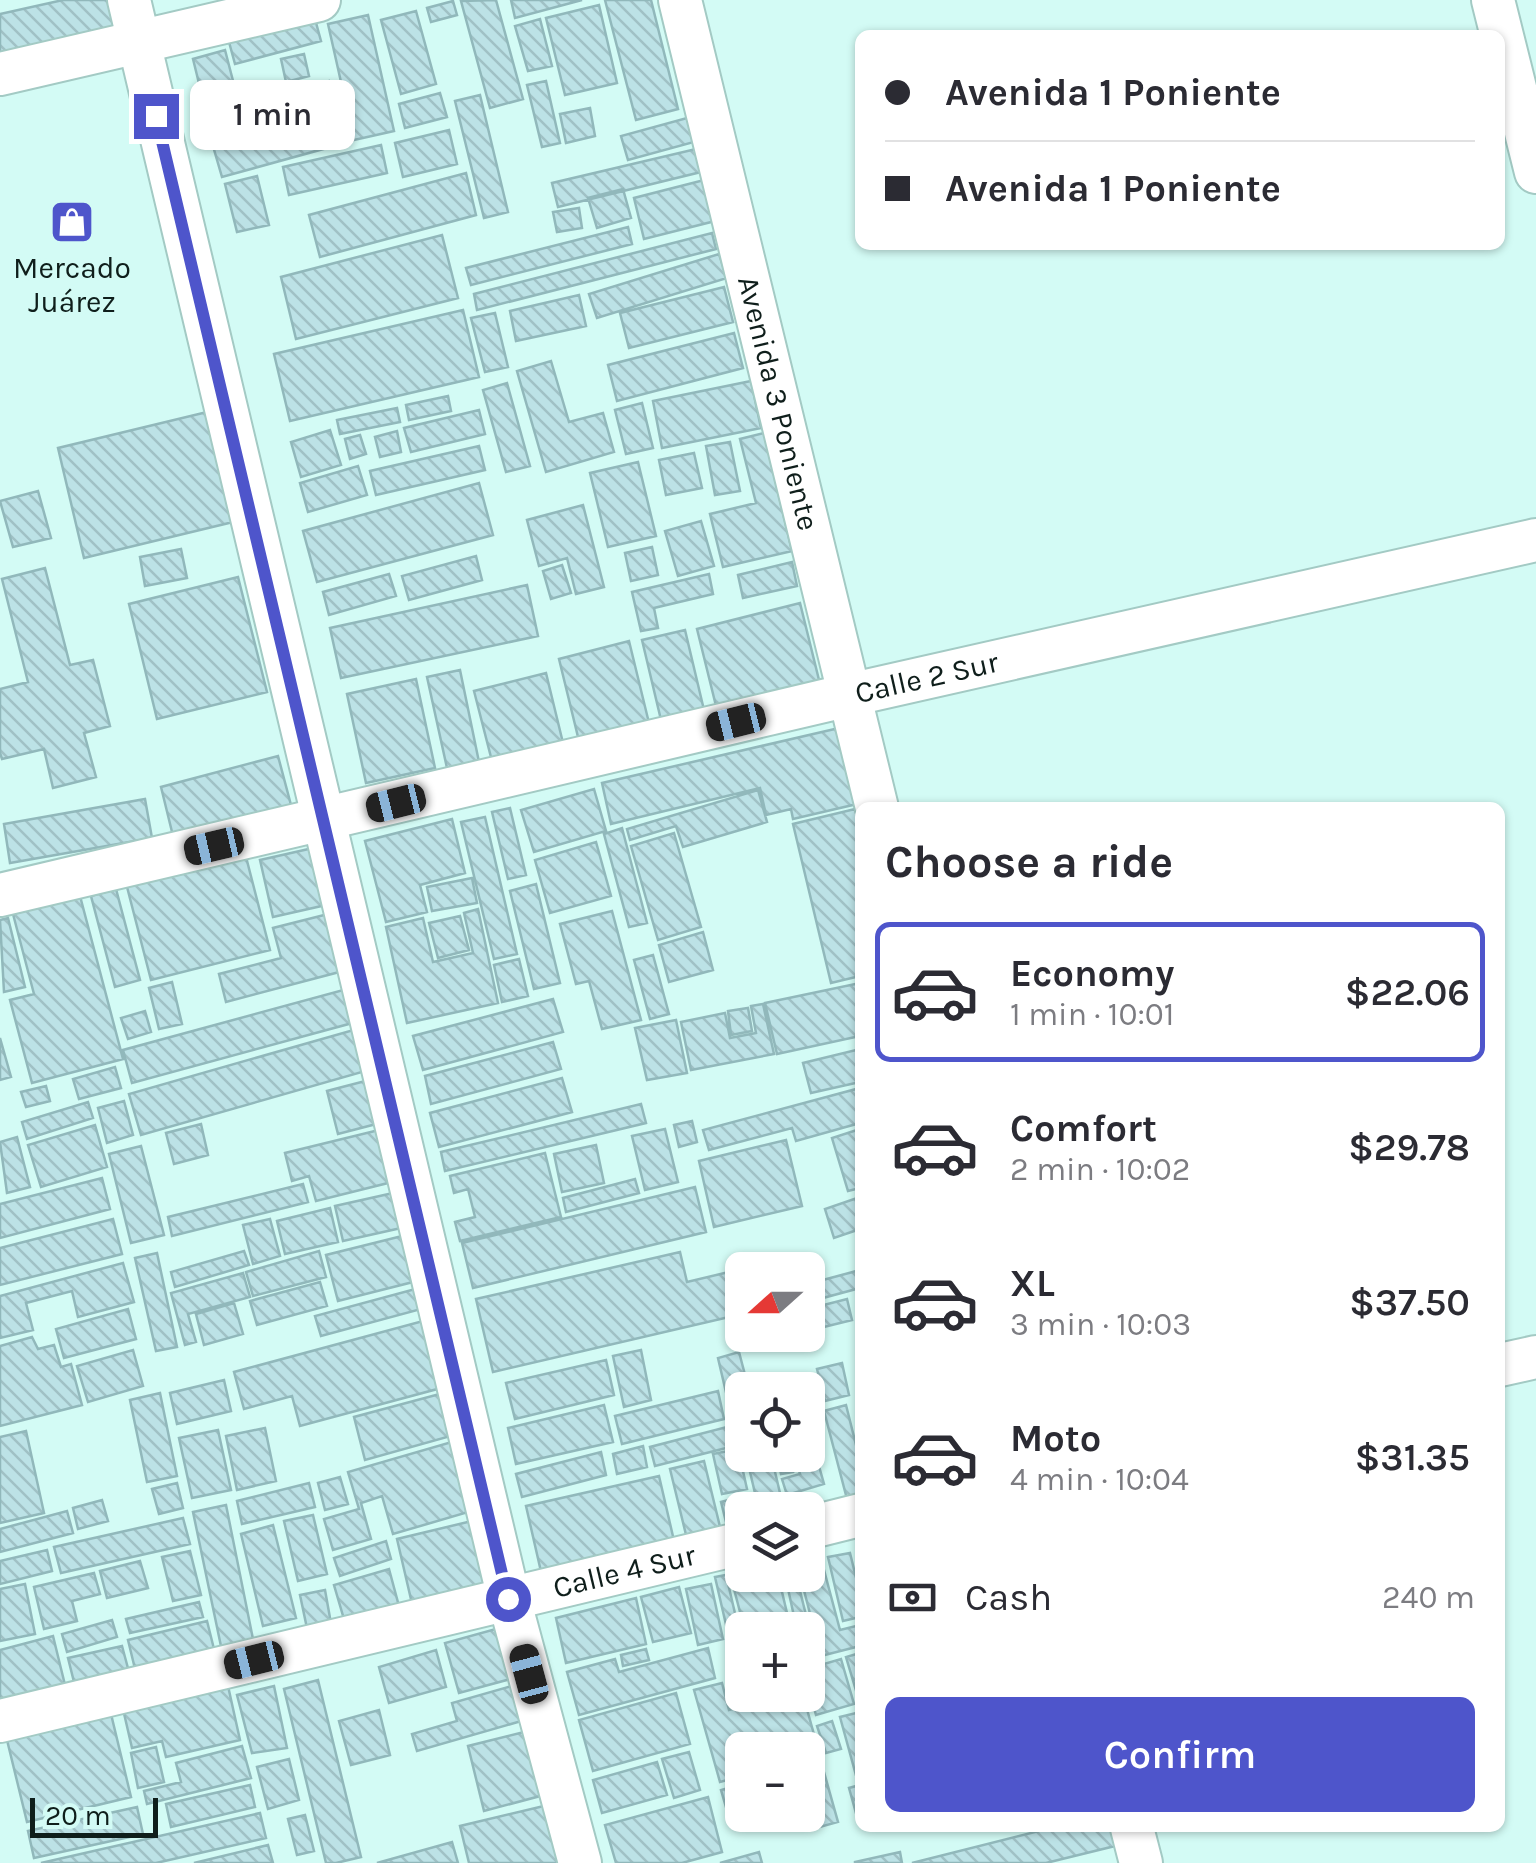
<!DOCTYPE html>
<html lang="en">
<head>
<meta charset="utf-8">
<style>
  body { margin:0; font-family:Karla,sans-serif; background:#f2f2f3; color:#2b2b33; height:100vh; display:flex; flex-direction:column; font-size:38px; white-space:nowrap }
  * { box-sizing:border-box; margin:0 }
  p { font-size:32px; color:#7c7c81 }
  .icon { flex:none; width:55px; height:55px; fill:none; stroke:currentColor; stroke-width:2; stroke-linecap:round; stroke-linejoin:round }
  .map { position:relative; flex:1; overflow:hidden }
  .drawer { position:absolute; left:855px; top:802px; width:650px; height:1030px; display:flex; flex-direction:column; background:#fff; border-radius:15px; box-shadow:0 2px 8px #0004 }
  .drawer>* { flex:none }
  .hud { position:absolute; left:855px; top:30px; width:650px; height:220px; border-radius:15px; box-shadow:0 2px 8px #0004; display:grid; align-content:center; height:220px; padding:0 30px; background:#fff }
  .needle { width:65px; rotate:249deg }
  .controls { position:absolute; left:725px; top:1252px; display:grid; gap:20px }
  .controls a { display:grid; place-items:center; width:100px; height:100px; border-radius:15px; background:#fff; box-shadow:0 2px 8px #0004; font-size:50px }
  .scale { position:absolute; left:30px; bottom:25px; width:128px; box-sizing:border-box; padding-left:10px; border:5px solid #0f1e1b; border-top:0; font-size:28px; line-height:35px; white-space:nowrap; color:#0f1e1b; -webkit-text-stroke:8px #d3fbf5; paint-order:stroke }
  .end { position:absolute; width:45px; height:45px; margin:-22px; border:12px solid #4e55cb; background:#fff; box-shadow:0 0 0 5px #fff }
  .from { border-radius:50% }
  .bubble { position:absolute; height:70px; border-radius:15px; background:#fff; box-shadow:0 2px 8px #0004; font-size:32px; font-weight:600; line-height:70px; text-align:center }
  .car { position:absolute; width:30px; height:60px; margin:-30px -15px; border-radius:12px; box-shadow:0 0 8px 2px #0007; background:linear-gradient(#222 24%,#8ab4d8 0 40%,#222 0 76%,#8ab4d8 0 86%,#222 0) }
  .hud b { display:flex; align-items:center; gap:35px; height:95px; font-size:38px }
  .hud b+b { border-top:2px solid #e1e1e2 }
  .hud i { width:25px; height:25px; background:#2b2b33 }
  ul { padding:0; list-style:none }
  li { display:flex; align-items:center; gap:30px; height:140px; margin:0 20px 15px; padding:0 10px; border:5px solid transparent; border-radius:15px }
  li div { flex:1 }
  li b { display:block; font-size:38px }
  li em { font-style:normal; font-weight:600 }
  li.current { border-color:#4e55cb }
  li>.icon { width:90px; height:90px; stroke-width:1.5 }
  h2 { padding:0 30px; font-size:45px; line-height:120px }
  .pay { display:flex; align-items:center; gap:25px; height:110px; padding:0 30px; font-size:38px }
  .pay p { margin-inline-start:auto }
  .primary-button { display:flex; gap:20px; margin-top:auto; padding:20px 30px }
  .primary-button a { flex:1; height:115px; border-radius:15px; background:#4e55cb; color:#fff; font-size:40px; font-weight:600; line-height:115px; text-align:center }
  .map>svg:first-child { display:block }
  .building { fill:url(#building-back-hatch); stroke:#91b8bb; stroke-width:2.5 }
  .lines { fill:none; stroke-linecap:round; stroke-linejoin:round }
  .minor-casing { stroke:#a3cac4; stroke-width:46 }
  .minor { stroke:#fff; stroke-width:42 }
  .route { stroke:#4e55cb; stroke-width:12 }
  .labels { text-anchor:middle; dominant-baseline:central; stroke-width:10; stroke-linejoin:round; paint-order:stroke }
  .poi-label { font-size:30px; fill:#0f1e1b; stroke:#d3fbf5 }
  .street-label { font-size:30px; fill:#0f1e1b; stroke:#d3fbf5 }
</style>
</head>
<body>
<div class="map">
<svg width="1536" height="1863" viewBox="0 0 1536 1863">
  <defs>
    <pattern id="building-back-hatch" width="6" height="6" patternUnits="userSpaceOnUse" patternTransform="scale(2.5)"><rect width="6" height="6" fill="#bce2e6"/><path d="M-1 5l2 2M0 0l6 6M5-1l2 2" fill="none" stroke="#a0c1c5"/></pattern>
  </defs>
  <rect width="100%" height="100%" fill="#d3fbf5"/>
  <path class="building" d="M 63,0 L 112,0 L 119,32 L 0,58 L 0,14 Z
    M 496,0 L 523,99 L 490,108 L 461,1 Z
    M 511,0 L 582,0 L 515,18 Z
    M 605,0 L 651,0 L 678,109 L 636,120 Z
    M 453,1 L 457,15 L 431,22 L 427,8 Z
    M 599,5 L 617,83 L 565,95 L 546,18 Z
    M 416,11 L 436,84 L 401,94 L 381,20 Z
    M 368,15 L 394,131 L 354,140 L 328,24 Z
    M 315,19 L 321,41 L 235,64 L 229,42 Z
    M 540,19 L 552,66 L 528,71 L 515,26 Z
    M 225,50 L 238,100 L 205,108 L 193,59 Z
    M 304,54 L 309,76 L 286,82 L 281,59 Z
    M 329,81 L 345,143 L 222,177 L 204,115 Z
    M 546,81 L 560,143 L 542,147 L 527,85 Z
    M 440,93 L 447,117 L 405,128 L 399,104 Z
    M 480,95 L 508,212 L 484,218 L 455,101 Z
    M 590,108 L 595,136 L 566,143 L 560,114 Z
    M 687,118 L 694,142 L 628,160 L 621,136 Z
    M 449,130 L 457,164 L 403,177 L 395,143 Z
    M 381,145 L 387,173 L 289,195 L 283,167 Z
    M 696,149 L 701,172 L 558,207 L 552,183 Z
    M 466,173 L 476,215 L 320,257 L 309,215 Z
    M 257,176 L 269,225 L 237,232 L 225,184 Z
    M 708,179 L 719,220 L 644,239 L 634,198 Z
    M 623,189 L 631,218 L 597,228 L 588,198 Z
    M 579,208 L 582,228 L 557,232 L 553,212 Z
    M 628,227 L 632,244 L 471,285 L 466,268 Z
    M 712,233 L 716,249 L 477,310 L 474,294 Z
    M 442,235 L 458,298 L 296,339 L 281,277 Z
    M 719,254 L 727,278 L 597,318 L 589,294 Z
    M 724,287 L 733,322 L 629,348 L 620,313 Z
    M 579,295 L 586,326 L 516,341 L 510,311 Z
    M 463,310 L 479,377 L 290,421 L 274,354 Z
    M 495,313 L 508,367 L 485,372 L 471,318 Z
    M 734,333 L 743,368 L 617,401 L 608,365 Z
    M 551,361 L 569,422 L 603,413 L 614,452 L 546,472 L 517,371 Z
    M 751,381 L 761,428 L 662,448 L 653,401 Z
    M 507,383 L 530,466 L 506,472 L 483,390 Z
    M 448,396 L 451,411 L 409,420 L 406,405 Z
    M 642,403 L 653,448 L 626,454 L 615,410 Z
    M 397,408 L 400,422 L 340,434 L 337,420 Z
    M 479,410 L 485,434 L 411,452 L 404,428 Z
    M 207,412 L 233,522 L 84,558 L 58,448 Z
    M 330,430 L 341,465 L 301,477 L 291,442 Z
    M 397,431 L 401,452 L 380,457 L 375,437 Z
    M 764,433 L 792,551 L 723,567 L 710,514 L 756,503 L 740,439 Z
    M 360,435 L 366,454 L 350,459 L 345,439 Z
    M 730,442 L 740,491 L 715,495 L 706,446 Z
    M 479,446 L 485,470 L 376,495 L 370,471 Z
    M 694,453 L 702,488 L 666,495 L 659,460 Z
    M 638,462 L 656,536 L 608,547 L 590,473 Z
    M 358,466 L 367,495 L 308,512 L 300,483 Z
    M 479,483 L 493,535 L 317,582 L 303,531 Z
    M 38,491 L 51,538 L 13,547 L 0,501 Z
    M 583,505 L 604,587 L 576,594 L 567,558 L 539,566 L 527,520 Z
    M 701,521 L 714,566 L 678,576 L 665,531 Z
    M 652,547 L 658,575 L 631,581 L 625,553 Z
    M 181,549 L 187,578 L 145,586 L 140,557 Z
    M 476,556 L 482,580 L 409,600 L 402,576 Z
    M 792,562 L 797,586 L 743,598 L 738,575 Z
    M 562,565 L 571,593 L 551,599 L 543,571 Z
    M 45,568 L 70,665 L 93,660 L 110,726 L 84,733 L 96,777 L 53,788 L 44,749 L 2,759 L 0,753 L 0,689 L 28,682 L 2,579 Z
    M 389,574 L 396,596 L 329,615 L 323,592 Z
    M 709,574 L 713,594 L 654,608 L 658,628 L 641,631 L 632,592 Z
    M 238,577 L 267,692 L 157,719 L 129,604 Z
    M 527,585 L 538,636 L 341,678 L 330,628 Z
    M 800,603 L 820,684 L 717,710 L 697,629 Z
    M 685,630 L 704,710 L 661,720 L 642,640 Z
    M 629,641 L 649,723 L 579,741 L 559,659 Z
    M 460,670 L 479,762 L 447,768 L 427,677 Z
    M 546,673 L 564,747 L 493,765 L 474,691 Z
    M 416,679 L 435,768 L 366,783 L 347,694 Z
    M 839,728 L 857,804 L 793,819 L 791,809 L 766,815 L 760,788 L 611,824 L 602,783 Z
    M 278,756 L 291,805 L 173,836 L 161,787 Z
    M 594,789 L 606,831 L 534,852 L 521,810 Z
    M 758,790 L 767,822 L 683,847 L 676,826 L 630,840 L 627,829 Z
    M 145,799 L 152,838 L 10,863 L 4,824 Z
    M 510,808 L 526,875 L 508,879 L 492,812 Z
    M 855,809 L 860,829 L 860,976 L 831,983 L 793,824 Z
    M 485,817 L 517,954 L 494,959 L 461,822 Z
    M 452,819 L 465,873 L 420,885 L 427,912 L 386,922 L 365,841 Z
    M 622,828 L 647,923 L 629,927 L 604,834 Z
    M 674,833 L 701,927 L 658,940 L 631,846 Z
    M 596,842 L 611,896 L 550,913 L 535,860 Z
    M 313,848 L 326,905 L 273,917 L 260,860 Z
    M 245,853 L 270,950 L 151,980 L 126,883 Z
    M 472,878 L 477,903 L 432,911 L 427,887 Z
    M 536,884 L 560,983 L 534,989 L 510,891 Z
    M 116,889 L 140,980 L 115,987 L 91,896 Z
    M 80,896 L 123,1059 L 32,1083 L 10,1000 L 34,994 L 13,914 Z
    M 478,909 L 498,1003 L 407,1023 L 386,927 L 423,918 L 433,962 L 473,953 L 464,913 Z
    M 612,911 L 641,1020 L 602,1029 L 589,981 L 576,984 L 560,924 Z
    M 328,914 L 343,971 L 226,1002 L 219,974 L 281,958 L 273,928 Z
    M 460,916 L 469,950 L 438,958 L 429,923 Z
    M 8,918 L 25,987 L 4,992 L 0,920 Z
    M 703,932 L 713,970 L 669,982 L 659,945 Z
    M 653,955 L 669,1014 L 650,1019 L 634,960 Z
    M 519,959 L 528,996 L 502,1002 L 494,965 Z
    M 172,982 L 182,1024 L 159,1029 L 149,988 Z
    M 860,983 L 860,1036 L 777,1054 L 765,1003 Z
    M 347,989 L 356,1022 L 132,1083 L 123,1050 Z
    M 553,999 L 563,1032 L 423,1070 L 413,1036 Z
    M 763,1004 L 774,1054 L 691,1070 L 681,1022 L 725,1013 L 730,1038 L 756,1033 L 751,1006 Z
    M 748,1008 L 752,1031 L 731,1035 L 728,1011 Z
    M 145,1011 L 151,1032 L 128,1039 L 121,1018 Z
    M 676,1020 L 687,1073 L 647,1080 L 635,1028 Z
    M 357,1029 L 369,1070 L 141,1135 L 129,1094 Z
    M 0,1038 L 11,1077 L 0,1080 Z
    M 553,1042 L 561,1069 L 431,1104 L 425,1076 Z
    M 860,1049 L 860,1082 L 811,1093 L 803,1063 Z
    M 115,1067 L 121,1088 L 79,1099 L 73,1079 Z
    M 562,1078 L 572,1112 L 439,1147 L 430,1113 Z
    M 369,1080 L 380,1123 L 338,1134 L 327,1091 Z
    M 46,1086 L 50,1101 L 26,1107 L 21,1092 Z
    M 860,1088 L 860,1123 L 796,1141 L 792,1128 L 709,1150 L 703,1130 Z
    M 124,1101 L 133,1135 L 107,1143 L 98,1108 Z
    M 88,1102 L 93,1118 L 27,1139 L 22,1122 Z
    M 641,1104 L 646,1123 L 445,1171 L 441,1152 Z
    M 692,1121 L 697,1142 L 679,1147 L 674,1125 Z
    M 201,1124 L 208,1155 L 174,1164 L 166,1133 Z
    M 95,1125 L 107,1167 L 41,1187 L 28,1145 Z
    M 383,1129 L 396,1181 L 316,1201 L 309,1176 L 292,1181 L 285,1153 Z
    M 665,1129 L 678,1182 L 645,1190 L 632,1136 Z
    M 860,1129 L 860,1188 L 848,1191 L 832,1138 Z
    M 17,1137 L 30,1187 L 7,1193 L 0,1142 Z
    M 786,1140 L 802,1206 L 714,1227 L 699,1161 Z
    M 596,1145 L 604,1183 L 562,1192 L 554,1154 Z
    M 141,1146 L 164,1235 L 131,1243 L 109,1154 Z
    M 545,1153 L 561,1217 L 460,1241 L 455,1222 L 475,1217 L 468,1189 L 454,1193 L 450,1176 Z
    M 102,1178 L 110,1209 L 0,1238 L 0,1204 Z
    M 635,1179 L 639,1193 L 566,1212 L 563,1198 Z
    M 303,1184 L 308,1202 L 172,1236 L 168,1217 Z
    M 695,1187 L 706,1232 L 473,1288 L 462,1243 Z
    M 393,1193 L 401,1228 L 343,1241 L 335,1206 Z
    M 860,1197 L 860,1229 L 834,1238 L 825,1209 Z
    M 330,1208 L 338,1242 L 285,1254 L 277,1221 Z
    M 113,1219 L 122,1254 L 0,1285 L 0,1248 Z
    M 270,1219 L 280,1256 L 253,1264 L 243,1225 Z
    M 402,1236 L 413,1282 L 338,1301 L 326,1255 Z
    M 244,1251 L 249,1265 L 175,1287 L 171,1272 Z
    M 319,1251 L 326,1277 L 253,1296 L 246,1272 Z
    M 680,1252 L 687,1282 L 758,1265 L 759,1270 L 742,1270 L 742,1314 L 493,1372 L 476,1299 Z
    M 157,1253 L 177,1347 L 156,1351 L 135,1258 Z
    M 123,1263 L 134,1302 L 78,1317 L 72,1291 L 26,1303 L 33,1330 L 0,1338 L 0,1296 Z
    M 860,1270 L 860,1288 L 808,1302 L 808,1284 Z
    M 243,1273 L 250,1297 L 188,1314 L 196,1342 L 185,1345 L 171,1293 Z
    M 320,1282 L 327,1306 L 257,1325 L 250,1301 Z
    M 419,1288 L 425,1308 L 321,1336 L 315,1316 Z
    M 847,1299 L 852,1320 L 808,1331 L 808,1309 Z
    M 234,1303 L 243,1334 L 204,1345 L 196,1314 Z
    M 128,1309 L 136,1339 L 64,1358 L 56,1329 Z
    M 423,1321 L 441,1388 L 300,1426 L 292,1396 L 244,1409 L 234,1372 Z
    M 742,1325 L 742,1335 L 792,1335 L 741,1347 L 736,1326 Z
    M 32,1337 L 38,1349 L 54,1345 L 61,1367 L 71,1364 L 82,1405 L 0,1426 L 0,1346 Z
    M 133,1350 L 143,1386 L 88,1402 L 77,1366 Z
    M 641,1350 L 651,1400 L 624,1407 L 613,1356 Z
    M 739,1352 L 749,1390 L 742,1390 L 742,1415 L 732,1418 L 718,1358 Z
    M 606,1360 L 614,1395 L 515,1419 L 506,1383 Z
    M 842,1363 L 849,1395 L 825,1401 L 817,1369 Z
    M 799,1374 L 804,1390 L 764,1390 L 763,1385 Z
    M 224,1380 L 231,1411 L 177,1424 L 170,1393 Z
    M 718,1391 L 724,1419 L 622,1444 L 615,1416 Z
    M 447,1392 L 458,1434 L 365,1460 L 354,1417 Z
    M 160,1393 L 177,1476 L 147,1482 L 130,1400 Z
    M 604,1405 L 613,1442 L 516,1464 L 508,1428 Z
    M 846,1405 L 860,1461 L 860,1496 L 847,1499 L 824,1411 Z
    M 742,1423 L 742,1444 L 655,1466 L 650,1447 Z
    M 265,1428 L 276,1481 L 237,1490 L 226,1436 Z
    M 218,1430 L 231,1490 L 192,1498 L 179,1438 Z
    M 26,1431 L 44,1513 L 0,1523 L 0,1437 Z
    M 462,1439 L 482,1508 L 393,1534 L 382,1496 L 361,1503 L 371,1539 L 333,1550 L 324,1519 L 359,1509 L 348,1472 Z
    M 643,1446 L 647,1467 L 617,1474 L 613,1454 Z
    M 738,1449 L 747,1489 L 722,1494 L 713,1454 Z
    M 601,1452 L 606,1475 L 522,1497 L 516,1474 Z
    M 815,1452 L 824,1484 L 787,1495 L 782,1479 L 800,1474 L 795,1458 Z
    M 746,1455 L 771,1455 L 784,1510 L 759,1510 Z
    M 777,1455 L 789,1455 L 793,1472 L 781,1474 Z
    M 704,1461 L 722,1535 L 688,1543 L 670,1469 Z
    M 659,1476 L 675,1545 L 542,1576 L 526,1506 Z
    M 340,1477 L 348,1504 L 325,1510 L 318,1483 Z
    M 177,1483 L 183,1508 L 159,1514 L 152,1489 Z
    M 309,1483 L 315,1507 L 242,1524 L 237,1501 Z
    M 752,1494 L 756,1510 L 742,1510 L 742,1530 L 729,1534 L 721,1502 Z
    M 102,1500 L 108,1521 L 78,1529 L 73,1508 Z
    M 226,1505 L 254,1644 L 222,1651 L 193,1512 Z
    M 67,1511 L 73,1533 L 0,1552 L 0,1529 Z
    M 313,1515 L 327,1574 L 298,1581 L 284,1521 Z
    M 183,1518 L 190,1544 L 61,1573 L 54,1547 Z
    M 476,1520 L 493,1589 L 413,1608 L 397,1539 Z
    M 273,1525 L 296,1618 L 263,1626 L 241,1534 Z
    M 386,1541 L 391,1559 L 340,1576 L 334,1558 Z
    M 47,1550 L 52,1571 L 0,1584 L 0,1561 Z
    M 190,1551 L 201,1595 L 173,1601 L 162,1557 Z
    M 850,1553 L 860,1594 L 860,1617 L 843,1621 L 828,1557 Z
    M 820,1555 L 840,1630 L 860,1625 L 860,1646 L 821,1656 L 800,1575 L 808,1575 L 808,1558 Z
    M 140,1561 L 148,1588 L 107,1598 L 100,1571 Z
    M 389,1569 L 400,1610 L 346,1626 L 334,1585 Z
    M 742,1571 L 742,1575 L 778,1575 L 791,1630 L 759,1630 L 758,1624 L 744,1627 L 730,1574 Z
    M 94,1573 L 100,1594 L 72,1601 L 77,1621 L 44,1629 L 34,1587 Z
    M 726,1575 L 738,1626 L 727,1629 L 715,1577 Z
    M 785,1575 L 796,1575 L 816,1655 L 808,1657 L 808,1630 L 797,1630 Z
    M 25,1584 L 35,1634 L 0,1641 L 0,1589 Z
    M 711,1584 L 723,1639 L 698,1645 L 686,1589 Z
    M 679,1587 L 691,1633 L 653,1642 L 641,1597 Z
    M 325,1590 L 332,1629 L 308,1633 L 300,1595 Z
    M 636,1598 L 646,1644 L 566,1663 L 556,1618 Z
    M 199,1602 L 203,1617 L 130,1633 L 126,1619 Z
    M 112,1620 L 117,1637 L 67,1652 L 62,1634 Z
    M 207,1621 L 215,1653 L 136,1673 L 128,1640 Z
    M 503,1627 L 518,1677 L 459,1693 L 445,1643 Z
    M 53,1636 L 66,1689 L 0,1704 L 0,1650 Z
    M 122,1646 L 129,1672 L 75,1686 L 68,1658 Z
    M 708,1648 L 715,1678 L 579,1715 L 567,1672 L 615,1659 L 619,1672 Z
    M 646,1649 L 649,1660 L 623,1666 L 621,1655 Z
    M 436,1650 L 446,1687 L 389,1703 L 379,1667 Z
    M 860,1653 L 860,1704 L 846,1657 Z
    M 841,1659 L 854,1704 L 816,1715 L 809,1691 L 816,1690 L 810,1668 Z
    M 742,1674 L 742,1695 L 755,1696 L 735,1701 L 728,1678 Z
    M 318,1680 L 361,1857 L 336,1863 L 326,1863 L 284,1689 Z
    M 722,1683 L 729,1710 L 784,1695 L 803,1695 L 820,1756 L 808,1759 L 808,1750 L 742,1750 L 742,1776 L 720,1782 L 694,1690 Z
    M 515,1685 L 525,1720 L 417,1751 L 412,1734 L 457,1721 L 452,1703 Z
    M 228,1686 L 240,1740 L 166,1757 L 162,1741 L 132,1748 L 123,1709 Z
    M 274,1686 L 287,1748 L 252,1753 L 237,1695 Z
    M 676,1693 L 690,1744 L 593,1771 L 579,1720 Z
    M 379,1710 L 390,1755 L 351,1765 L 339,1721 Z
    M 860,1712 L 860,1778 L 857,1779 L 840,1717 Z
    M 111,1714 L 131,1797 L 27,1822 L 7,1740 Z
    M 832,1721 L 841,1749 L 826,1753 L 817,1726 Z
    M 528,1731 L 544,1795 L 484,1811 L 468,1746 Z
    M 242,1746 L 251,1778 L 147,1804 L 144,1791 L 181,1782 L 176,1763 Z
    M 156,1747 L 164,1782 L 138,1788 L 131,1753 Z
    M 689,1752 L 700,1790 L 674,1798 L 662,1759 Z
    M 289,1759 L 299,1800 L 268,1809 L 257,1767 Z
    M 657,1762 L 667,1795 L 602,1813 L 593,1780 Z
    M 822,1765 L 838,1822 L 809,1830 L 805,1815 L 808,1769 Z
    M 742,1784 L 742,1810 L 728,1814 L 721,1790 Z
    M 250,1785 L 255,1807 L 171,1827 L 166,1804 Z
    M 860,1785 L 860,1824 L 859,1824 L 849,1788 Z
    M 708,1797 L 722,1852 L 682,1863 L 616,1863 L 605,1825 Z
    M 548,1805 L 563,1863 L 469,1863 L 460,1826 Z
    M 137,1807 L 143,1834 L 34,1858 L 28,1831 Z
    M 260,1813 L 266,1838 L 156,1863 L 41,1863 Z
    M 305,1815 L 314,1851 L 297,1855 L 288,1819 Z
    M 1051,1828 L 1111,1828 L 1115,1846 L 1046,1863 L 912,1863 Z
    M 452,1842 L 458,1863 L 377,1863 Z
    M 268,1845 L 273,1863 L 194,1863 Z
    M 759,1852 L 762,1863 L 720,1863 Z
    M 900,1852 L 902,1863 L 855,1863 L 855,1862 Z"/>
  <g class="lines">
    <defs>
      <g id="minor">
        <path d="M 129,0 L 509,1599 L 580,1863"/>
        <path id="s1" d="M 680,0 L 877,808"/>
        <path d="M 1493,0 L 1536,172"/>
        <path d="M 0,74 L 319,0"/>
        <path id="s2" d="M 0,895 L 849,695 L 1536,540"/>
        <path d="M 1500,1365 L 1536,1357"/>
        <path d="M 808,1528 L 860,1515"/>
        <path id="s3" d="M 0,1721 L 742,1543"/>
        <path d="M 1132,1828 L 1141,1863"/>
      </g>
    </defs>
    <use href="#minor" class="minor-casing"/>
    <use href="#minor" class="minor"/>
  </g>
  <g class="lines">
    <path class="route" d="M 156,116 L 508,1599"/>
  </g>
  <defs>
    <symbol id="shop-square" viewBox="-11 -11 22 22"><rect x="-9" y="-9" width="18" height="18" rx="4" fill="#4e55cb" stroke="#d3fbf5"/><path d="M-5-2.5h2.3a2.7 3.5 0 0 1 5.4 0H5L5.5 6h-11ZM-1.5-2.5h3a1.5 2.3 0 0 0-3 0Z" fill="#fff"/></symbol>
  </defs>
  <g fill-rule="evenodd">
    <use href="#shop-square" x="47" y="197" width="50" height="50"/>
  </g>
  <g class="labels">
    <g class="poi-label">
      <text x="72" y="268">Mercado<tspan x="72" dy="34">Juárez</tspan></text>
    </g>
    <g class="street-label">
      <text stroke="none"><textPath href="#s1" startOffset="415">Avenida 3 Poniente</textPath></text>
      <text stroke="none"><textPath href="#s2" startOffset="952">Calle 2 Sur</textPath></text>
      <text stroke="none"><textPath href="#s3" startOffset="642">Calle 4 Sur</textPath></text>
    </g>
  </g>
</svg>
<div class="controls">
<a><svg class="needle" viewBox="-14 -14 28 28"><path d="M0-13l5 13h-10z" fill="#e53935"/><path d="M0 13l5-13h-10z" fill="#7c7c81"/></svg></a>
<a><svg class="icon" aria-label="locate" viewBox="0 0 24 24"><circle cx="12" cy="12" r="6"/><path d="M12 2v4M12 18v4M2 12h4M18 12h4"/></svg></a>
<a><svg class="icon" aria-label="layers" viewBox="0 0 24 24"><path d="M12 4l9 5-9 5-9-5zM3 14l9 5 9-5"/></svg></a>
<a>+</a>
<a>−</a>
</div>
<div class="scale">20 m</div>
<i class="end from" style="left:508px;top:1599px"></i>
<i class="end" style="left:156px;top:116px"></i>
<div class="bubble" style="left:190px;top:80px;width:165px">1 min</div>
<i class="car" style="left:736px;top:722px;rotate:256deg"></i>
<i class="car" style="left:396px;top:803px;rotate:256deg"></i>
<i class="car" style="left:214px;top:846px;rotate:257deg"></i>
<i class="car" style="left:254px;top:1660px;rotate:256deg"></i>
<i class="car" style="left:529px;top:1674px;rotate:345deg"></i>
<div class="hud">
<b><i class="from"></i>Avenida 1 Poniente</b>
<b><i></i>Avenida 1 Poniente</b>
</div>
<section class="drawer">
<h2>Choose a ride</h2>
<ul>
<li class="current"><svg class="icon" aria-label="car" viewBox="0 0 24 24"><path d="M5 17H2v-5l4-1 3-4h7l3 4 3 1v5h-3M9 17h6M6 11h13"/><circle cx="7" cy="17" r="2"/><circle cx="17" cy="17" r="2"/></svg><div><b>Economy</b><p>1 min · 10:01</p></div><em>$22.06</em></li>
<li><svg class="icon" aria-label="car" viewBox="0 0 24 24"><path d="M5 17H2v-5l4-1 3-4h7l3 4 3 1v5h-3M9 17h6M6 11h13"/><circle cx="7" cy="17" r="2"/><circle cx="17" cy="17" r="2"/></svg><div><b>Comfort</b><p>2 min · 10:02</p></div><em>$29.78</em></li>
<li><svg class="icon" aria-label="car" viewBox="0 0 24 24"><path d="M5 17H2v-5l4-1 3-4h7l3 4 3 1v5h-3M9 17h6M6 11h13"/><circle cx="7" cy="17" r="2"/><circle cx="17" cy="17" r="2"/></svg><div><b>XL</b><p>3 min · 10:03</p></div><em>$37.50</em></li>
<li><svg class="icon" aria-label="car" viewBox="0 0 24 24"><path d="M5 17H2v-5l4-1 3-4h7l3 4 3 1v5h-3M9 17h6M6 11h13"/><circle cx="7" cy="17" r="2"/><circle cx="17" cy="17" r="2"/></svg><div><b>Moto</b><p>4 min · 10:04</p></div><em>$31.35</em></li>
</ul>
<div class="pay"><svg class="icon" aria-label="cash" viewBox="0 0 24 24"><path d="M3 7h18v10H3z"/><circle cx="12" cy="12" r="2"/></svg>Cash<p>240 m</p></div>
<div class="primary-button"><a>Confirm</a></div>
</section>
</div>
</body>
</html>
